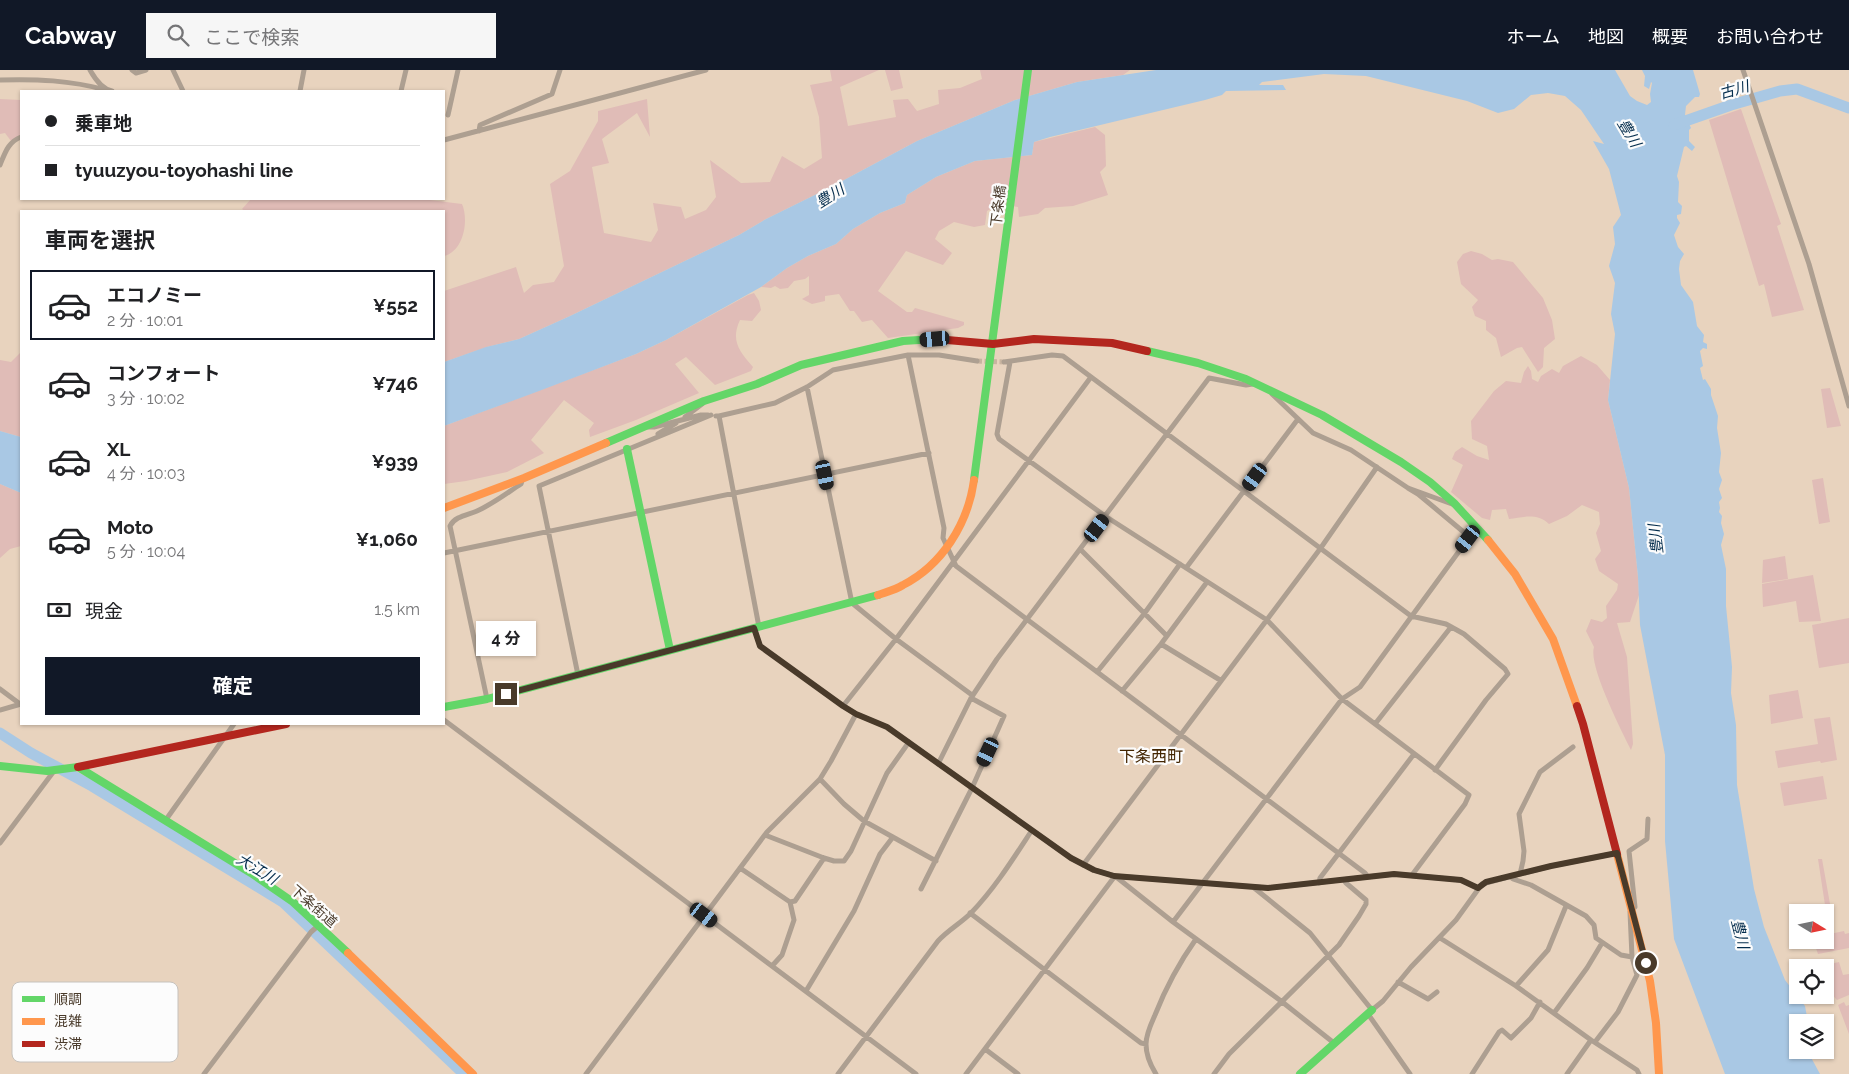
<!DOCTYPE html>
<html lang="ja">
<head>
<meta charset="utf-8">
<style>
  body { margin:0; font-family:Raleway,"Noto Sans JP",sans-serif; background:#f6f6f6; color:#202124; height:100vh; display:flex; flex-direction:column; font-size:19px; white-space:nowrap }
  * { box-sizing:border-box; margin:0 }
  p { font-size:16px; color:#757577 }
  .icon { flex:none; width:28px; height:28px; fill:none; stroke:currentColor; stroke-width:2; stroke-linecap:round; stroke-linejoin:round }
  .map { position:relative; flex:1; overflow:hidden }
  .details { position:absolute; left:20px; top:140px; width:425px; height:515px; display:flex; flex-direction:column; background:#fff; border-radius:0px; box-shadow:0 1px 4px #0004 }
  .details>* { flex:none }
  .guide { position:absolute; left:20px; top:20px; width:425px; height:110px; border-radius:0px; box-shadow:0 1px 4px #0004; display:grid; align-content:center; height:110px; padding:0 25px; background:#fff }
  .needle { width:32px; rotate:100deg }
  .buttons { position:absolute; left:1789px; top:834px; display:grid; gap:10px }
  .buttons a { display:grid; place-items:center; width:45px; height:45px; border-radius:0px; background:#fff; box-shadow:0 1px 4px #0004; font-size:25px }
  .end { position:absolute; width:22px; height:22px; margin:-11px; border:6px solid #493a2a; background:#fff; box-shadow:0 0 0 2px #fff }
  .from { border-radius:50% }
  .bubble { position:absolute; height:35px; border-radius:0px; background:#fff; box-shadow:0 1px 4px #0004; font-size:16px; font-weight:700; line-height:35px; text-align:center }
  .car { position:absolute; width:15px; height:30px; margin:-15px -8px; border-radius:6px; box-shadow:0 0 4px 1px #0007; background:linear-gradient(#222 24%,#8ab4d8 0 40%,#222 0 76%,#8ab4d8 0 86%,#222 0) }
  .guide b { display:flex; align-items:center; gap:18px; height:48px; font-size:19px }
  .guide b+b { border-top:1px solid #e0e0e0 }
  .guide i { width:12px; height:12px; background:#202124 }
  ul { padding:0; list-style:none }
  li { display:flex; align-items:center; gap:15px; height:70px; margin:0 10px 8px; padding:0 15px; border:2px solid transparent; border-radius:0px }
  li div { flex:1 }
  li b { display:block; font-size:19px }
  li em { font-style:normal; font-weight:700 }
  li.current { border-color:#111827 }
  li>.icon { width:45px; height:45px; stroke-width:1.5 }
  h2 { padding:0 25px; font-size:22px; line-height:60px }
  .pay { display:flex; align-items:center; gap:12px; height:55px; padding:0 25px; font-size:19px }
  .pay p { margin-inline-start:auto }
  .primary-button { display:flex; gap:10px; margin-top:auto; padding:10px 25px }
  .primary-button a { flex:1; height:58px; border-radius:0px; background:#111827; color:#fff; font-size:20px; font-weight:700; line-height:58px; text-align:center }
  header { display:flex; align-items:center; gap:30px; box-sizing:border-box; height:70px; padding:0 25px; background:#111827; color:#fff }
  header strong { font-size:24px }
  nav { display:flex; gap:28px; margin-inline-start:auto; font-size:18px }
  .search { width:350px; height:45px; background:#f6f6f6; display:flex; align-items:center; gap:12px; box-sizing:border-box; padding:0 18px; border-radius:0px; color:#757577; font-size:19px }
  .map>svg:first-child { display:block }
  .green { fill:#e0bcb7 }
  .water { fill:#a9c8e4 }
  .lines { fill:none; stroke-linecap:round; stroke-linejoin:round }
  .river { stroke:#a9c8e4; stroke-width:11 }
  .street-tunnel { stroke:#c8b4a0; stroke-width:5; stroke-dasharray:5 2.5; stroke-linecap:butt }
  .street { stroke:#ad9f91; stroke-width:5 }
  .fast { stroke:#63d668; stroke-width:8 }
  .slow { stroke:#ff974d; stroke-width:8 }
  .jam { stroke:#b3261e; stroke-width:8 }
  .route { stroke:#493a2a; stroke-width:6 }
  .labels { text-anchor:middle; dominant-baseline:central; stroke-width:4.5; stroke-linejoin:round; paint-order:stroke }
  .street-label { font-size:14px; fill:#493a2a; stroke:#fcfcfc }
  .water-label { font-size:15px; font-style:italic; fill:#032c4c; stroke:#fcfcfc }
  .quarter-label { font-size:16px; fill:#432500; stroke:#fcfcfc }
  .key { fill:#fcfcfc; stroke:#c6c2bd; stroke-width:1 }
  .key-label { font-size:14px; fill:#493a2a }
</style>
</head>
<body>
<header>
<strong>Cabway</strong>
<div class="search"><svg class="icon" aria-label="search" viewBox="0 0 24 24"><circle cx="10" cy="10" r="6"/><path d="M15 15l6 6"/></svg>ここで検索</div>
<nav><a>ホーム</a><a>地図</a><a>概要</a><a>お問い合わせ</a></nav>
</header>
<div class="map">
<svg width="1849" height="1004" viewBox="0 0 1849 1004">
  <rect width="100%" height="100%" fill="#e8d3be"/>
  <path class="green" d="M 830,0 L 879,0 L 840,17 L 848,56 L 896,47 L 893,30 L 908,29 L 917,41 L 939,34 L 938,20 L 960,18 L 982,9 L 980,0 L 1130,0 L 1123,5 L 1077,12 L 1015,30 L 917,71 L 831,117 L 766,149 L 739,165 L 570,246 L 519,269 L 487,277 L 444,292 L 444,221 L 516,197 L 524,223 L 533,215 L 554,212 L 564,196 L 550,114 L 570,101 L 598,51 L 598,41 L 647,29 L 650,67 L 637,43 L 602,69 L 609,93 L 592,97 L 604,163 L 651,172 L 658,160 L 653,133 L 681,137 L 685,149 L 706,140 L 716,127 L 710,90 L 741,113 L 770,112 L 782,86 L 804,99 L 822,88 L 819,47 L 810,15 L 832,11 Z
    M 885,0 L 899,0 L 903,18 L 891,21 Z
    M 0,29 L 21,30 L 21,65 L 11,71 L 5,63 L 0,64 Z
    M 1741,39 L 1781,154 L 1777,156 L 1804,240 L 1772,247 L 1764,214 L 1759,216 L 1709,50 Z
    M 1095,57 L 1105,65 L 1106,96 L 1100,102 L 1108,125 L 1073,136 L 1045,138 L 1038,144 L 1019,147 L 1018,137 L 999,134 L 987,141 L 985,155 L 974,157 L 954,152 L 939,161 L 935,169 L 952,183 L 943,195 L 906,181 L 878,221 L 907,242 L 912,242 L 915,238 L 964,252 L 964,255 L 958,258 L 888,268 L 872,250 L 862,252 L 854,241 L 850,241 L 839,224 L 825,226 L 825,231 L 812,234 L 802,229 L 809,225 L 809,206 L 805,209 L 794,211 L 788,218 L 780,219 L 775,216 L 771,218 L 761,217 L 787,198 L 808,186 L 836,174 L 853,159 L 880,143 L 905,133 L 907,125 L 936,107 L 975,91 L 1032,85 L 1034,72 Z
    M 251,129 L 422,129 L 462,134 C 469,150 464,181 444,186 L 444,141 L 245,141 L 242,139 Z
    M 1471,181 L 1482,184 L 1492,190 L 1498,189 L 1513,192 L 1543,228 L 1552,250 L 1555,269 L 1544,278 L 1543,297 L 1538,302 L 1522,277 L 1517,278 L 1501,287 L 1496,268 L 1486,260 L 1486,251 L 1475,246 L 1472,237 L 1478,230 L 1461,214 L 1457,192 L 1463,184 Z
    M 754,223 L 759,231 L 761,240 L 752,251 L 740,250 C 730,271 740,282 753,297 L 751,301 L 715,315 L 686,287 L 675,294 L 699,323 L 636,350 L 590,367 L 589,360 L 594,353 L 564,330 L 531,370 L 544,383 L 507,402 L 466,411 L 444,414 L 444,356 L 636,284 L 666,270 L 748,225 Z
    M 21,282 L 21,367 L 0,361 L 0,290 L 11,292 Z
    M 1581,286 L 1597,295 L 1610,310 L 1608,330 L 1629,418 L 1638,507 L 1639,525 L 1630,552 L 1617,553 L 1627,587 L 1633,674 L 1631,680 C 1621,660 1588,595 1594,577 L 1586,561 L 1591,549 L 1602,552 L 1607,548 L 1606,536 L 1617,520 L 1618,514 L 1599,501 L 1595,489 L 1601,481 L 1596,463 L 1600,454 L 1599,442 L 1582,435 L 1567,446 L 1549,454 C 1537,443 1524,447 1509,449 L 1506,439 L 1492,440 L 1490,450 L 1482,448 L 1451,422 L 1463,395 L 1452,389 L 1455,382 L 1462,377 L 1477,386 L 1489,390 L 1487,376 L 1472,369 L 1471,351 L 1494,321 L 1506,311 L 1521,313 L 1524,302 L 1528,296 L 1531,301 L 1532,309 L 1538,312 L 1541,306 L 1552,299 L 1559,303 L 1563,296 Z
    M 1830,318 L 1841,356 L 1827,358 L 1821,319 Z
    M 1823,408 L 1830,452 L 1819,454 L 1812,410 Z
    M 0,414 L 21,423 L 21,476 L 10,479 L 0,488 Z
    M 1785,486 L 1788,509 L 1762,513 L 1763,490 Z
    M 1813,505 L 1821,551 L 1799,552 L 1796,531 L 1763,537 L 1762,514 Z
    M 1849,548 L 1849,593 L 1819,598 L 1812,555 Z
    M 1798,620 L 1803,648 L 1771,654 L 1769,625 Z
    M 1830,647 L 1837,690 L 1821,693 L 1820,691 L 1778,698 L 1775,681 L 1818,674 L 1814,649 Z
    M 1823,706 L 1827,729 L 1784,736 L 1780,713 Z
    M 1818,789 L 1822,789 L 1830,834 L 1825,835 Z
    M 1844,861 L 1845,864 L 1849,863 L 1849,878 L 1818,884 L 1813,870 L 1825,870 L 1825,865 Z
    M 1839,892 L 1843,905 L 1849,904 L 1849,925 L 1837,930 C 1830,924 1825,907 1825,898 L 1822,896 Z
    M 1844,932 L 1846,936 L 1849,935 L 1849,964 L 1838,935 Z"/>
  <path class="water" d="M 1156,0 L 1615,0 L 1630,26 L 1637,31 L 1647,35 L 1651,32 L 1650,24 L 1652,13 L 1651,12 L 1649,19 L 1644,16 L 1645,6 L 1642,0 L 1693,0 L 1700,24 L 1699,27 L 1695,27 L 1686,36 L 1685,45 L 1691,58 L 1689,60 L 1689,71 L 1695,77 L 1692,81 L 1686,76 L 1684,77 L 1677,106 L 1679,112 L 1678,132 L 1682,136 L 1681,144 L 1677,145 L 1677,148 L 1680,153 L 1674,165 L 1678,177 L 1684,184 L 1680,191 L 1679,199 L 1681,215 L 1693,232 L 1697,256 L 1704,265 L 1703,272 L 1707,274 L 1707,279 L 1703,278 L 1700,281 L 1703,296 L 1700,298 L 1703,310 L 1705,309 L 1711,319 L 1711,325 L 1718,346 L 1717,358 L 1721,383 L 1719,402 L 1722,410 L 1719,419 L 1722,428 L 1719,432 L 1720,438 L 1719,442 L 1722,446 L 1721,453 L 1724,464 L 1721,475 L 1726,499 L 1726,536 L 1732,597 L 1731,623 L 1736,655 L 1737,715 L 1754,819 L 1764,857 L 1785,910 L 1805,936 L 1808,952 L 1798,952 L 1798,980 L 1807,980 L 1820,1004 L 1725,1004 L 1674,869 L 1665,771 L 1665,685 L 1640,555 L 1638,507 L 1629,418 L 1608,330 L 1615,264 L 1611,244 L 1615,213 L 1609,196 L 1615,174 L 1613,157 L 1621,145 L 1609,99 L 1593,71 L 1604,74 L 1581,40 L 1565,26 L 1548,23 L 1531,25 L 1514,39 L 1498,43 L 1467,31 L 1366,6 L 1324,4 L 1262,12 L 1259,15 L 1283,15 L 1286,20 L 1226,21 L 1222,25 L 1205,30 L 1050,67 L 1034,72 L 1032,85 L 975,91 L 936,107 L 907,125 L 905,133 L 880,143 L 853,159 L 836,174 L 808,186 L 787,198 L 761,217 L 666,270 L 636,284 L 539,321 L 444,356 L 444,292 L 486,277 L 519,269 L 570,246 L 739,165 L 766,149 L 831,117 L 917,71 L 1015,30 L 1077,12 Z
    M 0,361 L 21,367 L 21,423 L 0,414 Z"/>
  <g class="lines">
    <path class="river" d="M 1674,55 L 1731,35 L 1780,21 L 1797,19 L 1849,38
      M 0,663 L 31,683 L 92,716 L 283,832 L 464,1004"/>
    <path class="street-tunnel" d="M 977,291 L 1004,292"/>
    <path class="street" d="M 90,0 C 95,9 102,19 112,21
      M 132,0 L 136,3 L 146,0
      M 173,0 L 183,21
      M 1743,0 L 1809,194 L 1849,336
      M 0,10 C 37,9 69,10 106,20
      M 300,21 L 304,0
      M 401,21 L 406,0
      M 448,45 L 458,0
      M 479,61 L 480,55 L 552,24 L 560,0
      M 444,70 L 706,0
      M 0,95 C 5,83 8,72 21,67
      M 908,285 L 939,285 L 977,291
      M 1004,292 L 1052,285 L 1063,286 L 1411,546 L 1446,554 L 1464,564 L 1505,599 L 1508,604 L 1486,630 L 1435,700
      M 1010,292 L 997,364 L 999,369 L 1105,446 L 1267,550 L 1342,629 L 1469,725 L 1465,734 L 1412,805
      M 807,317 L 852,533 L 896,569 L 972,625
      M 1272,324 L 1313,363 L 1351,380 L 1408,418 L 1452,434
      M 716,346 L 719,346 L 759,557
      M 719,346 L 775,333 L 807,317 L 833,300 L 908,285 L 944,458 L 943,468 L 956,496 L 1365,803 L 1368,807
      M 685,347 L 702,334
      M 648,357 L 654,357 L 701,345 L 708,345
      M 658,364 L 676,353
      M 1081,480 L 1167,566
      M 444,483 L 929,383
      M 1186,498 L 1298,349
      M 754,558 L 760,576 L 843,636 L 856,644 L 887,657 L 1071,788 L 1094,800 L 1115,806 L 1173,852 L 1281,931 L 1334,973
      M 1161,574 L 1220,610
      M 1097,602 L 1144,544 L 1180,494
      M 578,605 L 539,416 L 711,345
      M 0,619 L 20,634
      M 1122,621 L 1161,574 L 1207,512
      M 487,629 L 450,456 C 455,446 468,445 477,441 C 493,434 507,423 521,414 L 523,408
      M 843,636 L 896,569 L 1091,307
      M 0,640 L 21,634
      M 444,650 L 916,1004
      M 1375,654 L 1451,557
      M 938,694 L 971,628 L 997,589 L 1209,308 L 1246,315 L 1253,314
      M 820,709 L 844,734 L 864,751 L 936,791
      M 165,751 L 234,654
      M 765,765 L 824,788 L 834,791 L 844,791 L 851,781 L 887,703 L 909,672
      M 0,773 L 54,701
      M 1083,795 L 1320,479 L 1377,397
      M 740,798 L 790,832
      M 1520,804 L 1523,791 L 1524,781 L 1519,744 L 1540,702 L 1573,677
      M 1510,806 L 1513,809 L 1531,815 L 1586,846 L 1594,855 L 1596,868 L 1621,885 L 1632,887
      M 1319,813 L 1320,808 L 1414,684
      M 1253,817 L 1310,863 L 1372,940 L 1383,931 L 1411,897 L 1456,850 L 1482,814 L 1551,796 L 1617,783
      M 921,819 L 972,718 L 1004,646 L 971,628
      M 970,843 L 1141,973 L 1146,974
      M 1173,852 L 1342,629 L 1360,617 L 1468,469 L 1466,464 L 1418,424 L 1408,418
      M 1440,868 L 1516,916 L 1591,970
      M 772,896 L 782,885 L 794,850 L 790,832 L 795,831 L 824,788
      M 1398,912 L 1428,929 L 1437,922
      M 1516,916 L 1548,880 L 1566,836
      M 806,921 L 854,841 L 880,784 L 893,767
      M 1554,943 L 1587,898 L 1602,873
      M 1368,944 L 1410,1004
      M 1595,972 L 1618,942 L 1637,905 L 1632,887 L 1630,842 L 1635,837 L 1629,781 L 1647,769 L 1648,749
      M 985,979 L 1018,1004
      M 204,1004 L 311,862 L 319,855
      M 586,1004 L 767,762 L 820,709 L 831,691 L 856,644
      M 838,1004 L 938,871 C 948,860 961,853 971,843 C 995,818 1013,789 1032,760
      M 966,1004 L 1115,806 L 1268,818 L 1394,804 L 1461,810 L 1478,818
      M 1156,1004 C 1151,996 1146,984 1146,974 C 1146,964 1151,954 1155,945 C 1166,917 1179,893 1196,869
      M 1214,1004 L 1229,984 L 1339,875 L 1359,846 L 1366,834 L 1366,830 L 1346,813 L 1344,810
      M 1472,1004 L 1499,962 L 1502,960 L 1511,968 L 1531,948 L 1540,932
      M 1567,1004 L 1591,970 L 1637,1000 L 1639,1004"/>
    <path class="fast" d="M 1147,281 L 1198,293 L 1246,309 L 1322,345 L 1401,392 L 1430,412 L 1454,433 L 1488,470
      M 606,373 L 704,331 L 757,314 L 801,295 L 903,271 L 935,269 L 947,270
      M 627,379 L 670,580
      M 974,410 L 1028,0
      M 444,637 L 487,629 L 878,525
      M 0,696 L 47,701 L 78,697 L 251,803 L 293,832 L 348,883
      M 1300,1004 L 1372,940"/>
    <path class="slow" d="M 444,438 L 524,408 L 606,373
      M 1488,470 L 1515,504 L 1553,569 L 1577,636
      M 878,525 C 886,522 895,520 903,515 C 942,495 968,454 974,410
      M 1617,784 L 1650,911 L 1656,953 L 1659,1004
      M 348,883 L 473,1004"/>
    <path class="jam" d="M 947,270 L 993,274 L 1034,269 L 1112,273 L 1147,281
      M 1577,636 L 1583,654 L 1617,784
      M 78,697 L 286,654"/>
  </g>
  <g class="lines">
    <path class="route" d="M 506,624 L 754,558 L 760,576 L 843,636 L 856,644 L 887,657 L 1071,788 L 1094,800 L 1114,806 L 1268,818 L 1394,804 L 1461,810 L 1478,818 L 1486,812 L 1551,796 L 1617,783 L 1646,893"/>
  </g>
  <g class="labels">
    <g class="street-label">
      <text transform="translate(998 136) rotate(-83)">下条橋</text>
      <text transform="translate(314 836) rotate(41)">下条街道</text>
    </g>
    <g class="water-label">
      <text transform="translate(1734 20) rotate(-16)">古川</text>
      <text transform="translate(1629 63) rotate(59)">豊川</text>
      <text transform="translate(830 126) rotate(-32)">豊川</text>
      <text transform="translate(1656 469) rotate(-97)">豊川</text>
      <text transform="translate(257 799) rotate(31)">大江川</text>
      <text transform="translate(1740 864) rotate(76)">豊川</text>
    </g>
    <g class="quarter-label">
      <text x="1151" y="686">下条西町</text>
    </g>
  </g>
  <rect x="12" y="912" width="166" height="80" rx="8" class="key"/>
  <rect x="22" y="926" width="23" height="6" fill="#63d668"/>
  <rect x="22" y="948" width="23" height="7" fill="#ff974d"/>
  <rect x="22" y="971" width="23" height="6" fill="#b3261e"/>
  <g class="key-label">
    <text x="54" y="934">順調</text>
    <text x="54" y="956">混雑</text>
    <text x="54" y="979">渋滞</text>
  </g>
</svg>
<div class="buttons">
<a><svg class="needle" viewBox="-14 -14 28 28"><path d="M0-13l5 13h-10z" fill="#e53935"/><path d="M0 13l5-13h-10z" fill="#757577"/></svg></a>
<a><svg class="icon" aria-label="locate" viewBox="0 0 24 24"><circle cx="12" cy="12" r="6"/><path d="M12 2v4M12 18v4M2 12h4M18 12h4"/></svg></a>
<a><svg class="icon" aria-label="layers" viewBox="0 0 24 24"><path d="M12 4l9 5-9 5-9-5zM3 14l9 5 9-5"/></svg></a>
</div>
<i class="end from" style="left:1646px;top:893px"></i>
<i class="end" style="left:506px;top:624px"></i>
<div class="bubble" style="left:476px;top:551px;width:60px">4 分</div>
<i class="car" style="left:935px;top:269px;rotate:265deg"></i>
<i class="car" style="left:825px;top:405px;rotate:168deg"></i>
<i class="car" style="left:1255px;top:407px;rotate:216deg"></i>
<i class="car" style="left:1097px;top:458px;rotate:37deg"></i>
<i class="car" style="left:1468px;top:469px;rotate:217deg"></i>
<i class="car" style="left:988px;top:682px;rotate:205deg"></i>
<i class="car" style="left:704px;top:845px;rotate:127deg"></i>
<div class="guide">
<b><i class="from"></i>乗車地</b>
<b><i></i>tyuuzyou-toyohashi line</b>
</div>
<section class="details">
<h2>車両を選択</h2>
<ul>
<li class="current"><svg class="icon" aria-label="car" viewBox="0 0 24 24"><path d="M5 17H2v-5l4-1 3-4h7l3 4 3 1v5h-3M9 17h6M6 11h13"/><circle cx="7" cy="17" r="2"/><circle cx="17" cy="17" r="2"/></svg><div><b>エコノミー</b><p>2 分 · 10:01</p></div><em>¥552</em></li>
<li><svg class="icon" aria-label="car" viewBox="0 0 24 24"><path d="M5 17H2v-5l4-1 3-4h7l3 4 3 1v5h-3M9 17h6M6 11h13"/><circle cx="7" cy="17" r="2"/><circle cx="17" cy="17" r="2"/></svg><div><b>コンフォート</b><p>3 分 · 10:02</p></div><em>¥746</em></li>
<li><svg class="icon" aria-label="car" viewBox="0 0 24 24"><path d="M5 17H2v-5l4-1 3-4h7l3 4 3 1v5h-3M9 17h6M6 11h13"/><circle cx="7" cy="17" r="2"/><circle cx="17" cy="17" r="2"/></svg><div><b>XL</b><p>4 分 · 10:03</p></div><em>¥939</em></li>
<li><svg class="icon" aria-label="car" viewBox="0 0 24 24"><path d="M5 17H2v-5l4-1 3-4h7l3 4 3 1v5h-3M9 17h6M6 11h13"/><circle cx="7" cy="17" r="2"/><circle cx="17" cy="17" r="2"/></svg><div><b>Moto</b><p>5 分 · 10:04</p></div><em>¥1,060</em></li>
</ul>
<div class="pay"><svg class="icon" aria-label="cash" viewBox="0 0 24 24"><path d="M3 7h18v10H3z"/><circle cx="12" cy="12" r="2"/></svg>現金<p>1.5 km</p></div>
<div class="primary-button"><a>確定</a></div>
</section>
</div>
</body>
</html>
